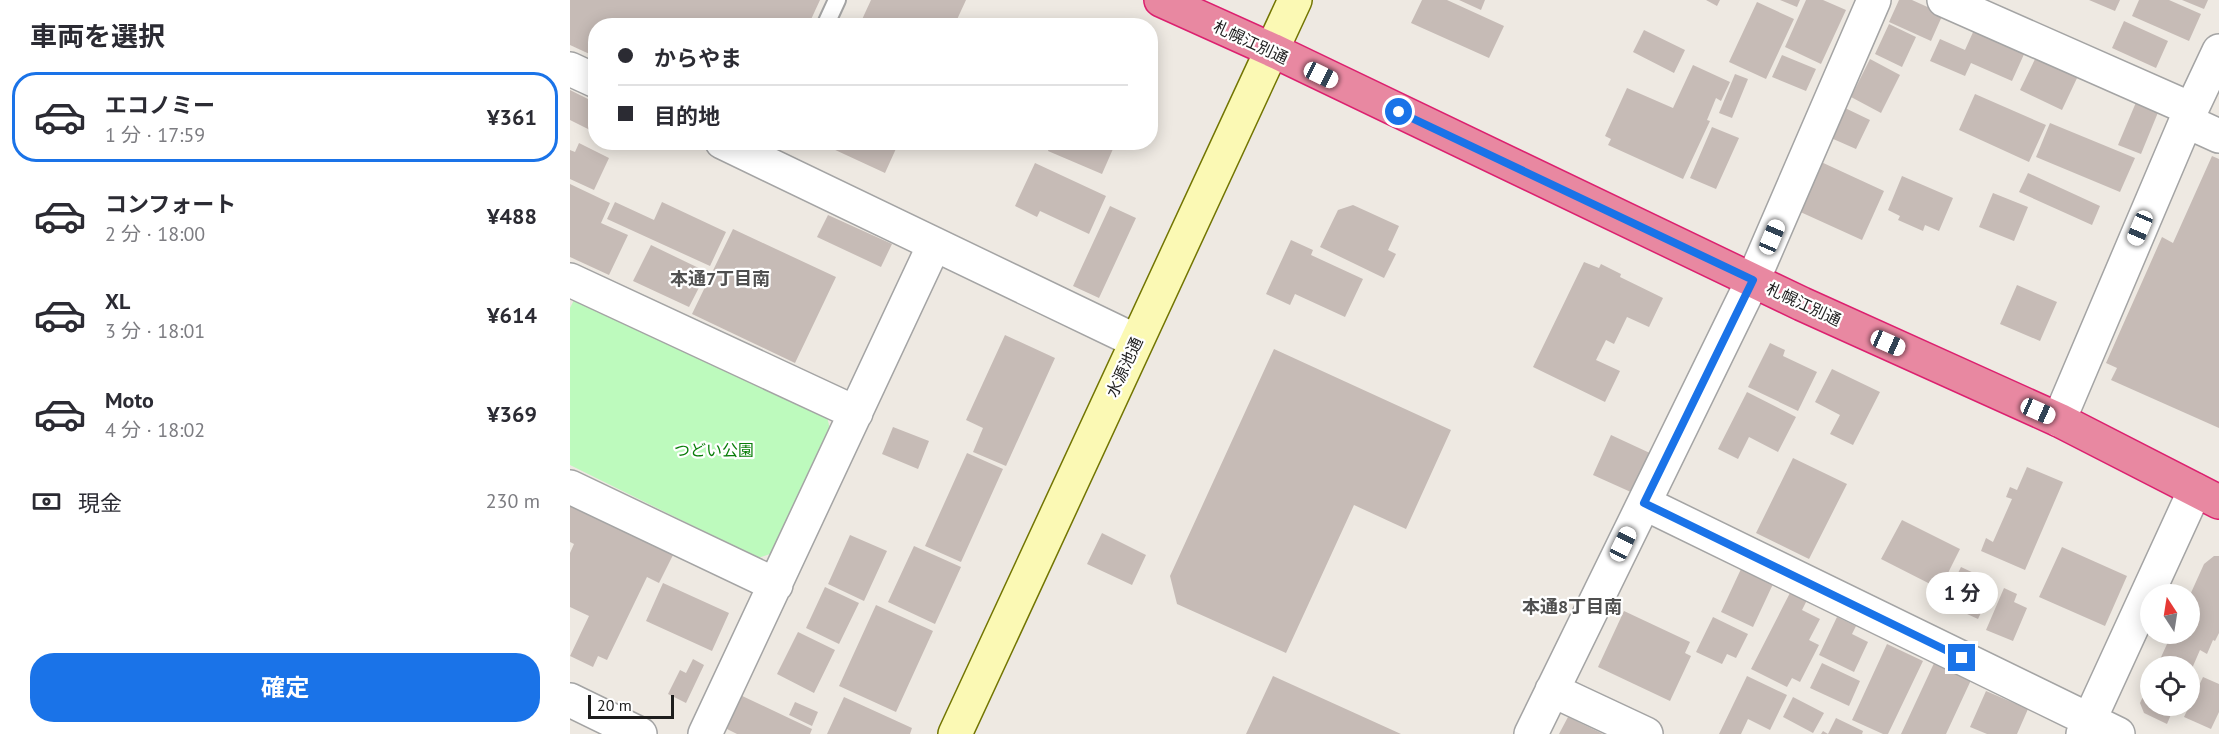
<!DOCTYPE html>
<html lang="ja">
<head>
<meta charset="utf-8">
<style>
  body { margin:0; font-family:"PT Sans","Noto Sans JP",sans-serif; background:#f7f7f7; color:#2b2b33; height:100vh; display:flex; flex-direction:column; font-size:22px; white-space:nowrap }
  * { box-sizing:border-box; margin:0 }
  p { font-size:20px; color:#7c7c81 }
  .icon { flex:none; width:33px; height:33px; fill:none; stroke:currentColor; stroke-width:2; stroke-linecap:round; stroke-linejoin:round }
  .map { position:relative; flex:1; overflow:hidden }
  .panel { display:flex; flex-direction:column; background:#fff; width:570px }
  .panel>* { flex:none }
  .banner { position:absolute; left:18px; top:18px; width:570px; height:132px; border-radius:24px; box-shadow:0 3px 15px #0003; display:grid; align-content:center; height:132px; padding:0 30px; background:#fff }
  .needle { width:39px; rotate:348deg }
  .controls { position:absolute; left:1570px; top:584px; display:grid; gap:12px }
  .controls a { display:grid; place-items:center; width:60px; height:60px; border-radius:50%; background:#fff; box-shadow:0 3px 15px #0003; font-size:30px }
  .scale { position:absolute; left:18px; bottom:15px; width:86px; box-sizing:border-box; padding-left:6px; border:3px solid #1d1d1d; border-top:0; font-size:16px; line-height:21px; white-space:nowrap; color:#1d1d1d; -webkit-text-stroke:4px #fff; paint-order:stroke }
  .end { position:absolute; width:27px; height:27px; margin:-14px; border:8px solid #1a73e8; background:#fff; box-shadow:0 0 0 3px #fff }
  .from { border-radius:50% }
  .bubble { position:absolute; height:42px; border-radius:21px; background:#fff; box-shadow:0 3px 15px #0003; font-size:20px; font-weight:700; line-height:42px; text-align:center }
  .car { position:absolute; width:18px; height:36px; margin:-18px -9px; border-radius:8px; box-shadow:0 0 4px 2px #0007; background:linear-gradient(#fff 24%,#345 0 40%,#fff 0 76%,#345 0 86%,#fff 0) }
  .banner b { display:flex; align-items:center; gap:21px; height:57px; font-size:22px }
  .banner b+b { border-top:2px solid #e1e1e2 }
  .banner i { width:15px; height:15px; background:#2b2b33 }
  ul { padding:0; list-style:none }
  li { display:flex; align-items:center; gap:18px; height:90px; margin:0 12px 9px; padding:0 18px; border:3px solid transparent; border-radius:24px }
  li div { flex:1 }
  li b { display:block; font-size:22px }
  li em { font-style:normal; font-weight:700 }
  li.active { border-color:#1a73e8 }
  li>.icon { width:54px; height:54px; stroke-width:1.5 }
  h2 { padding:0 30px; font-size:27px; line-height:72px }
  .pay { display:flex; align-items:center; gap:15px; height:66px; padding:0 30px; font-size:22px }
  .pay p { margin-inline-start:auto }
  .primary-button { display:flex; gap:12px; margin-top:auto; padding:12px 30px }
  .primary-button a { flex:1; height:69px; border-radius:24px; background:#1a73e8; color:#fff; font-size:24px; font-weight:700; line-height:69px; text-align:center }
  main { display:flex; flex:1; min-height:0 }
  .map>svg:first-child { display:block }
  .park { fill:#bdfabd }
  .building { fill:#c6bbb6 }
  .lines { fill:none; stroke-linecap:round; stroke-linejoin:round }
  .lane-casing { stroke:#a4a4a4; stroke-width:20 }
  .street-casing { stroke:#a4a4a4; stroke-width:36 }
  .secondary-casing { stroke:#727502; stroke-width:36 }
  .highway-casing { stroke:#dc206f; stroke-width:36 }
  .lane { stroke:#fff; stroke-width:16 }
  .street { stroke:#fff; stroke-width:33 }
  .secondary { stroke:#fbf9b4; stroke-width:33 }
  .highway { stroke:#e888a1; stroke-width:33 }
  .route { stroke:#1a73e8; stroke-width:8 }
  .labels { text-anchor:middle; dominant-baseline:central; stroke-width:4.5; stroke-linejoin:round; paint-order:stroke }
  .street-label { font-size:16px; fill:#1d1d1d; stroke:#fff }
  .park-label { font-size:16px; fill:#097d09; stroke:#fff }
  .neighbourhood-label { font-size:18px; font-weight:bold; fill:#505050; stroke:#fff }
</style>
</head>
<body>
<main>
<section class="panel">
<h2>車両を選択</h2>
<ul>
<li class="active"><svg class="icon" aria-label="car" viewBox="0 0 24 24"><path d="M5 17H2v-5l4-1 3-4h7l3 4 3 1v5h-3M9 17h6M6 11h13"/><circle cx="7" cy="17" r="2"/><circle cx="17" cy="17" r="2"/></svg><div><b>エコノミー</b><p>1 分 · 17:59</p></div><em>¥361</em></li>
<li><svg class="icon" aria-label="car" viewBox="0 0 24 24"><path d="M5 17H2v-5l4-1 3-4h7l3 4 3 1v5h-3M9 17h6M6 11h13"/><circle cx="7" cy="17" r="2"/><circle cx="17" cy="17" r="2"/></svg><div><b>コンフォート</b><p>2 分 · 18:00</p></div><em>¥488</em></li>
<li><svg class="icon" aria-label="car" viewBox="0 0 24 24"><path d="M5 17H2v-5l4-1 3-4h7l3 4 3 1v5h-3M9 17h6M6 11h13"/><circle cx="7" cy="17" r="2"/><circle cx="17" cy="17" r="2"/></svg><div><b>XL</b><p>3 分 · 18:01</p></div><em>¥614</em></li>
<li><svg class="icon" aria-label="car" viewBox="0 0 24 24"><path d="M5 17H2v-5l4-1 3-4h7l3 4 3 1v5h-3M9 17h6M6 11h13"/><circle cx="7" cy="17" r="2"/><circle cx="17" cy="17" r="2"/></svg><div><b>Moto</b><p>4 分 · 18:02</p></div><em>¥369</em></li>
</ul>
<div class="pay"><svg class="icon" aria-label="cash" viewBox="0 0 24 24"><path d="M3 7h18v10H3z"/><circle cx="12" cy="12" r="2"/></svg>現金<p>230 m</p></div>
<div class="primary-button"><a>確定</a></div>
</section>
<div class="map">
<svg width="1649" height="734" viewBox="0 0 1649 734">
  <rect width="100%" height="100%" fill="#eee9e2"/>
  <path class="park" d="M 6,296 L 257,417 L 260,429 L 200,554 L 188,558 L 0,465 L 0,308 Z"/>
  <path class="building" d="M 0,0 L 250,0 L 238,26 L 26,26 L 26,57 L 0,45 Z
    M 301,0 L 396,0 L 384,26 L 289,26 Z
    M 852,0 L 877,0 L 934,26 L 919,58 L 841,23 Z
    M 889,0 L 915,0 L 911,10 Z
    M 1136,0 L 1150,0 L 1147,6 Z
    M 1210,0 L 1230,0 L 1227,7 Z
    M 1236,0 L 1253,0 L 1276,10 L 1251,64 L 1215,47 Z
    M 1329,0 L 1342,0 L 1373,14 L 1361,41 L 1319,22 Z
    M 1519,0 L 1550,0 L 1545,11 Z
    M 1569,0 L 1599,0 L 1631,14 L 1619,41 L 1562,16 Z
    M 1612,0 L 1638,0 L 1634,9 Z
    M 1187,2 L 1224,19 L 1196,79 L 1159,62 Z
    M 1554,21 L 1598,41 L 1586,68 L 1542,48 Z
    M 1319,24 L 1346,37 L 1332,67 L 1305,54 Z
    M 1074,30 L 1115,50 L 1104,73 L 1063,52 Z
    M 1404,30 L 1455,52 L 1442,81 L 1401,63 L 1395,76 L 1360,61 L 1370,39 L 1395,50 Z
    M 1212,55 L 1246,69 L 1236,91 L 1202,77 Z
    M 1466,57 L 1508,76 L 1492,110 L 1450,90 Z
    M 1300,59 L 1330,75 L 1311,113 L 1281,97 Z
    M 1123,65 L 1160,82 L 1151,101 L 1146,98 L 1137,120 L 1140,121 L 1113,179 L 1038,145 L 1041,139 L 1035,136 L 1057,88 L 1103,108 Z
    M 1165,74 L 1178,79 L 1162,118 L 1149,113 Z
    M 0,90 L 26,103 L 26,133 L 0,120 Z
    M 1405,94 L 1476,125 L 1459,162 L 1389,130 Z
    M 1567,100 L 1589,110 L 1571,154 L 1548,145 Z
    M 1275,108 L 1300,120 L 1286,149 L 1261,138 Z
    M 1480,123 L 1565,158 L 1550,192 L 1466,157 Z
    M 1142,127 L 1169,138 L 1146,189 L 1120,178 Z
    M 248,142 L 329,142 L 315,173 Z
    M 481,142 L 546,142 L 532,174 L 478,151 Z
    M 9,143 L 39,158 L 24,190 L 0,179 L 0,150 L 5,152 Z
    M 1642,156 L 1649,159 L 1649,428 L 1541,380 L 1547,368 L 1536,363 L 1592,237 L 1603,243 Z
    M 1249,161 L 1314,191 L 1292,240 L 1226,210 Z
    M 465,163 L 536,196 L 519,234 L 470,211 L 467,217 L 445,206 Z
    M 1458,173 L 1530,206 L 1522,225 L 1449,192 Z
    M 1332,176 L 1383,198 L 1369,231 L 1355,225 L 1353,231 L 1328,220 L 1330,216 L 1318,210 Z
    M 0,184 L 40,203 L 31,223 L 58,235 L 39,275 L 0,257 Z
    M 1423,193 L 1458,207 L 1444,241 L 1409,227 Z
    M 45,202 L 84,220 L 92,202 L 156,232 L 140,266 L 37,219 Z
    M 783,205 L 829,226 L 818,250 L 826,254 L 814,278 L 750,247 L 768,210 Z
    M 540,206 L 566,218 L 529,298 L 503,286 Z
    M 258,215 L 322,244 L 311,267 L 247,237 Z
    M 163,229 L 266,277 L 225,363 L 122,314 Z
    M 721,240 L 743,250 L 741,255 L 793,279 L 775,317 L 725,294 L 720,305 L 696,294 Z
    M 81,245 L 137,272 L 119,307 L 63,281 Z
    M 1014,262 L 1029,268 L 1031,264 L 1051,274 L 1050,277 L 1093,298 L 1079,327 L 1057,317 L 1044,344 L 1036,340 L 1026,360 L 1050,371 L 1035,402 L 963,367 Z
    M 1447,285 L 1487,302 L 1470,341 L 1430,324 Z
    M 435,335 L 485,358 L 436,466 L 403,452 L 413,428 L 396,420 Z
    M 1200,343 L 1215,350 L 1213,356 L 1247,372 L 1228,411 L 1178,387 Z
    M 704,349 L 881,430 L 836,529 L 784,505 L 716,653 L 607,604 L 600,576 Z
    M 1262,369 L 1310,392 L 1283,445 L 1260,434 L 1270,415 L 1245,402 Z
    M 1177,392 L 1226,417 L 1208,452 L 1179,437 L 1168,459 L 1148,449 Z
    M 323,427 L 359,441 L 348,469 L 312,454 Z
    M 1041,435 L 1082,454 L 1063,493 L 1023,475 Z
    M 397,453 L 433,469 L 391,562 L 355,546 Z
    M 1223,458 L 1277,484 L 1239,559 L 1186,533 Z
    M 1457,467 L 1493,482 L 1455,570 L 1411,551 L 1416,538 L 1423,542 L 1442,499 L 1436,497 L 1440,487 L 1447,490 Z
    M 0,502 L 105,551 L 89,583 L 77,577 L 37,660 L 28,656 L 23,667 L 0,656 L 19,616 L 0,607 L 0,553 L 4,544 L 0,542 Z
    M 1332,520 L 1390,549 L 1370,589 L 1311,559 Z
    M 532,533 L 576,555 L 562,585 L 517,564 Z
    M 280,535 L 317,551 L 294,601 L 258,584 Z
    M 344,546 L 391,567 L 365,624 L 318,602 Z
    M 1492,547 L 1557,576 L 1535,626 L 1469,597 Z
    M 1644,556 L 1649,556 L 1649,633 L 1645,641 L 1643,640 L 1637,654 L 1630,650 L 1620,673 L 1620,666 L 1587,666 L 1602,633 L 1620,633 L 1620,595 L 1634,564 Z
    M 1391,567 L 1425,583 L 1408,619 L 1373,603 Z
    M 1171,569 L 1203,584 L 1183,627 L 1151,612 Z
    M 93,583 L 159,613 L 142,651 L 76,621 Z
    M 255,587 L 289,603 L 269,644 L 236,628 Z
    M 1434,588 L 1447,594 L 1444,602 L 1457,608 L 1443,641 L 1416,630 Z
    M 1222,589 L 1238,598 L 1232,610 L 1250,619 L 1239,640 L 1249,645 L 1230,682 L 1222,678 L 1217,687 L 1181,669 Z
    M 306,605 L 363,631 L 326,712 L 269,686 Z
    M 1054,611 L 1120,642 L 1115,653 L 1121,656 L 1100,701 L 1028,667 Z
    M 1143,617 L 1178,634 L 1166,658 L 1157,654 L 1152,664 L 1126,652 Z
    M 1267,617 L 1286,626 L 1282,634 L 1298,642 L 1284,672 L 1249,655 Z
    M 228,632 L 265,650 L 244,693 L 207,674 Z
    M 1317,644 L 1353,661 L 1318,734 L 1313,734 L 1282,720 Z
    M 123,659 L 134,665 L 116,703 L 98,694 L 110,670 L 116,673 Z
    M 1365,661 L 1402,678 L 1376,734 L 1331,734 Z
    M 1252,663 L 1290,681 L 1279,706 L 1240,688 Z
    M 703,676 L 831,734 L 676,734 Z
    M 1177,676 L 1217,695 L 1200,730 L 1178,719 L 1171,734 L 1149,734 Z
    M 1633,677 L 1649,684 L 1649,712 L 1641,729 L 1614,717 Z
    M 1581,680 L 1581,705 L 1605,705 L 1597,724 L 1574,713 L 1570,703 Z
    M 1416,691 L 1458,709 L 1447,734 L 1417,734 L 1400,727 Z
    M 168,694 L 242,729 L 240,734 L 167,734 L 153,727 Z
    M 274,697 L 342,728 L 340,734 L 257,734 Z
    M 1223,697 L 1254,713 L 1243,733 L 1213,717 Z
    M 225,702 L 248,712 L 242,726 L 219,715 Z
    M 998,717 L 1033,734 L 989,734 Z
    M 1266,718 L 1293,731 L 1292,734 L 1251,734 L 1253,731 L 1258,734 Z"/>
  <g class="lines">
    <defs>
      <path id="lane" d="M 255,26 L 267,0
        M 192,162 L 201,142"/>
      <path id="street" d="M 1374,0 L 1621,109
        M 0,69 L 26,81
        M 1616,121 L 1649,136
        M 152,142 L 566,341
        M 0,280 L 286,413
        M 1489,420 L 1616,121 L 1649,51
        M 0,487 L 206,585
        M 1074,503 L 1548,734
        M 982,690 L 1076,734
        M 0,700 L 70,734
        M 135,734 L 364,245
        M 961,734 L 1183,280 L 1304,0
        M 1513,734 L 1625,490"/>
      <path id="secondary" d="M 385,734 L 725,0"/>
      <path id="highway" d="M 591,0 L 702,50 L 1232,304 L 1489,420 L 1649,502"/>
    </defs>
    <use href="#lane" class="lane-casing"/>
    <use href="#street" class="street-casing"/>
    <use href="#secondary" class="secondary-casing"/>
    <use href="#highway" class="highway-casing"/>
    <use href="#lane" class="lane"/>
    <use href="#street" class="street"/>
    <use href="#secondary" class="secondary"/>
    <use href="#highway" class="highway"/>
  </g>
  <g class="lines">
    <path class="route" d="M 829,112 L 1183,280 L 1074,503 L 1392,658"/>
  </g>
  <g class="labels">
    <g class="street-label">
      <text transform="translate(681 42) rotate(25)">札幌江別通</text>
      <text transform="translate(1234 304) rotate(25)">札幌江別通</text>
      <text transform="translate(554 367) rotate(-65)">水源池通</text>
    </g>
    <g class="park-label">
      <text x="144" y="450">つどい公園</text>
    </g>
    <g class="neighbourhood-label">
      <text x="150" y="278">本通7丁目南</text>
      <text x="1002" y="606">本通8丁目南</text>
    </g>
  </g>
</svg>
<div class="controls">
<a><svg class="needle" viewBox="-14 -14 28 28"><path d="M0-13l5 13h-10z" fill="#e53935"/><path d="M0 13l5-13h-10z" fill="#7c7c81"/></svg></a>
<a><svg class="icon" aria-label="locate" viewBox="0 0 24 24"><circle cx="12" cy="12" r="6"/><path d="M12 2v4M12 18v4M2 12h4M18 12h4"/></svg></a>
</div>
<div class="scale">20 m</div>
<i class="end from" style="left:829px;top:112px"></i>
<i class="end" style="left:1392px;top:658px"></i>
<div class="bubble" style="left:1356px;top:572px;width:72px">1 分</div>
<i class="car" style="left:751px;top:75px;rotate:116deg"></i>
<i class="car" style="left:1570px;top:228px;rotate:203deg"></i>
<i class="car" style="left:1202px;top:237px;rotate:23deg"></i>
<i class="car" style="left:1318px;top:343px;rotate:114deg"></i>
<i class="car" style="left:1468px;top:411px;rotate:114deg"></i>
<i class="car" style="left:1053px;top:544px;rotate:26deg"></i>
<div class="banner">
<b><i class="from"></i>からやま</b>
<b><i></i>目的地</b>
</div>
</div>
</main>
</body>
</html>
